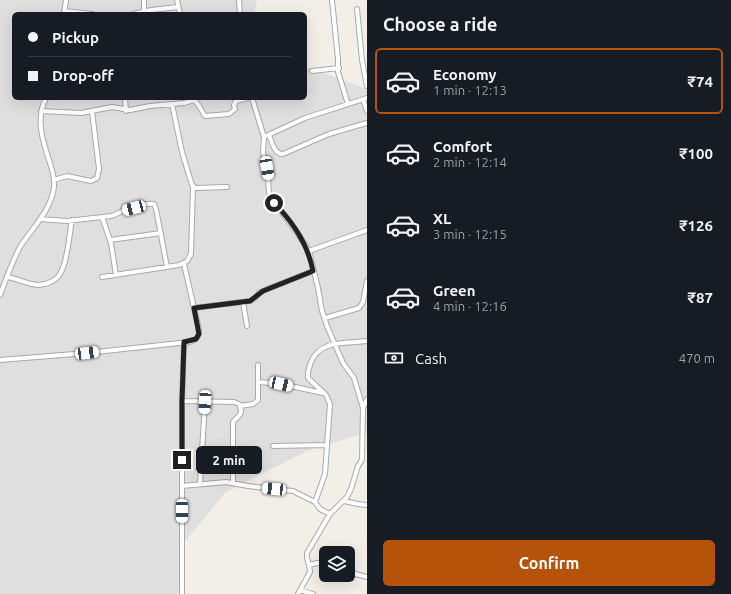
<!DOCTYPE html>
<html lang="en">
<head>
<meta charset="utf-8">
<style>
  body { margin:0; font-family:Ubuntu,sans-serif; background:#20242c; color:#f1f3f6; height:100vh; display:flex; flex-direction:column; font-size:15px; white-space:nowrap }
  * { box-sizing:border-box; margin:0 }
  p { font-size:13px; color:#9ea1a6 }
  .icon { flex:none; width:22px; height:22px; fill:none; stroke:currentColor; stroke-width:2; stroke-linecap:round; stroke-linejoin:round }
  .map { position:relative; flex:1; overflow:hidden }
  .side { display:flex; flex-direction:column; background:#171b24; width:364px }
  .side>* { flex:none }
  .banner { position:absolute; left:12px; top:12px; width:295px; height:88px; border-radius:6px; box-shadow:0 4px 16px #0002; display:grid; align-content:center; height:88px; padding:0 16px; background:#171b24 }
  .controls { position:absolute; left:319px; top:546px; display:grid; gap:8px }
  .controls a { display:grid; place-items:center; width:36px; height:36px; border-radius:6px; background:#171b24; box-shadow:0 4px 16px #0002; font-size:20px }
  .end { position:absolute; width:18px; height:18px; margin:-9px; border:5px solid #222; background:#fff; box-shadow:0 0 0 2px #fff }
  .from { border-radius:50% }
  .bubble { position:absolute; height:28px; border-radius:6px; background:#171b24; box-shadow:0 4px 16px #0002; font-size:13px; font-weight:600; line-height:28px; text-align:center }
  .car { position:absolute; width:12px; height:24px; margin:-12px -6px; border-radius:5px; box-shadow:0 0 3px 1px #0007; background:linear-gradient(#fff 24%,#345 0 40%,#fff 0 76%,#345 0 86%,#fff 0) }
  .banner b { display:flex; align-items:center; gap:14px; height:38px; font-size:15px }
  .banner b+b { border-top:1px solid #363941 }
  .banner i { width:10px; height:10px; background:#f1f3f6 }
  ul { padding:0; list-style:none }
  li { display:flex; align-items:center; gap:12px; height:66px; margin:0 8px 6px; padding:0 8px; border:2px solid transparent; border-radius:6px }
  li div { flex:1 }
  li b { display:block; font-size:15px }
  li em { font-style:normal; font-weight:600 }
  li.active { border-color:#b45309 }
  li>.icon { width:36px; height:36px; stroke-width:1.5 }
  h2 { padding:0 16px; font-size:18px; line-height:48px }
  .pay { display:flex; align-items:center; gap:10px; height:44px; padding:0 16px; font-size:15px }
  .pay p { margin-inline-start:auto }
  .primary-button { display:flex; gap:8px; margin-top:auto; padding:8px 16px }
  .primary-button a { flex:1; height:46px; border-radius:6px; background:#b45309; color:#fff; font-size:16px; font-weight:600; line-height:46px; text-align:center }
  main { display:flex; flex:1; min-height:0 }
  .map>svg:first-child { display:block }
  .residential { fill:#e0dfdf }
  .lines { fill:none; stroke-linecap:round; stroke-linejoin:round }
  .street-casing { stroke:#a9a9a9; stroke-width:6 }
  .street { stroke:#fff; stroke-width:4 }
  .route { stroke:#222; stroke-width:5 }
</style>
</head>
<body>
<main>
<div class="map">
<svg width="367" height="594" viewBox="0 0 367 594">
  <rect width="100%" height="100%" fill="#f2efe9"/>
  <path class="residential" d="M 0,0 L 257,0 L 254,14 L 14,14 L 14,98 L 305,98 L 305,66 L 367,89 L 367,432 L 307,451 L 226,492 L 183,544 L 178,594 L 0,594 Z"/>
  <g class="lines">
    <defs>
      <path id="street" d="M 177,0 L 180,14
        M 239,0 L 240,14
        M 332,0 L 338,59 L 338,72 L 348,104
        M 357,9 L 362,60 L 367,86
        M 64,11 L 92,14
        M 144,11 L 144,0
        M 64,14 L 66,0
        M 133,14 L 151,10 L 178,7
        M 312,71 L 339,68
        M 125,98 L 126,111
        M 193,98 L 199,106 L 205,116 L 229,114 L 235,109 L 234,105 L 236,101 L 248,98
        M 252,98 L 264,137 L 263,152 L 268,176 L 269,194 L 274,203 L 281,211 L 298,234 L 309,251 L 318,288 L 322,311 L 327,326 L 343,363 L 354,378 L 363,408
        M 363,99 L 367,111
        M 172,104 L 182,152 L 192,185 L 196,188 L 227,187
        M 41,111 L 81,113 L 112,107 L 130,110 L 150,106 L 184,103 L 194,100
        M 269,135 C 272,142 274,154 283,154 L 329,134 L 367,123
        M 266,136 L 305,118 L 367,98
        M 54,180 L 67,176 L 91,181 L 97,178 L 99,169 L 92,111
        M 102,217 L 111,243 L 116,275
        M 40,219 L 67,221 L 111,216 C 117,215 120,211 126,210 C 134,207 146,203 154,204 L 156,209 L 167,267
        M 110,240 L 161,233
        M 309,251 L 367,230
        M 8,277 C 17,279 28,284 38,285 C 46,285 57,281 61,272 C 68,260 69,235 72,220
        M 102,277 L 179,265 L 187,261 L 191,254 L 193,187
        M 0,295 C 6,279 12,262 20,247 C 32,228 51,211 54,187 C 55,178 52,170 50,163 C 43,142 35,119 46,98
        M 243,302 L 247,326
        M 194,308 L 250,301 L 255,298 L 260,292 L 313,271
        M 325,318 L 359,308 L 363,302 L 367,281
        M 0,360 L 87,353 L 189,342 C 196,340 199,338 199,330 L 184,264
        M 259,382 L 281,384 L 323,393
        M 182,401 L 234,402 L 239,404 C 244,415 239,415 233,422 L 233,483
        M 240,406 L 253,404 L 258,400 L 258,365
        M 273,446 L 327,445
        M 200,484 L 205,402
        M 182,486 L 226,482 L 248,486 L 293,491 L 315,502 L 320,509 L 330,514
        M 344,501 L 358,504 L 367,505
        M 315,502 L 325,474 L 330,404 L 326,395 L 308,378 C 307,372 309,368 311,362 C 321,339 346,344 367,341
        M 309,565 L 317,563 L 326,565
        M 348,572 L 367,577
        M 300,590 L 313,594
        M 182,594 L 182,401 L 184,342
        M 298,594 L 310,572 C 310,565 306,560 307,553 L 330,514 L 347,497 L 351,489 L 358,466 L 362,460 L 363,408 L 367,399"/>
    </defs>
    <use href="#street" class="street-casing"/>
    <use href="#street" class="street"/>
  </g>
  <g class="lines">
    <path class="route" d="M 182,460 L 182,401 L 184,342 L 196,339 L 199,334 L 194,308 L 250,301 L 263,291 L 313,271 C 308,245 293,222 274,203"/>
  </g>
</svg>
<div class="controls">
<a><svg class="icon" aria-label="layers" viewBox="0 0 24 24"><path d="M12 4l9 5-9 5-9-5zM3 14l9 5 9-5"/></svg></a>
</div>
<i class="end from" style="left:274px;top:203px"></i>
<i class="end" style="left:182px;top:460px"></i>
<div class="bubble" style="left:196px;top:446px;width:66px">2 min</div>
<i class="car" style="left:267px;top:168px;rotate:171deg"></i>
<i class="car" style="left:134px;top:208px;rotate:255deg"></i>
<i class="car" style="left:87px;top:353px;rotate:83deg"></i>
<i class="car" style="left:281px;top:384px;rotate:103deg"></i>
<i class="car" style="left:205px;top:402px;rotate:183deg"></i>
<i class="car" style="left:274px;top:489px;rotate:275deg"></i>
<i class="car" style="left:182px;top:511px;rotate:180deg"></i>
<div class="banner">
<b><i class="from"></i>Pickup</b>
<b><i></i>Drop-off</b>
</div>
</div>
<section class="side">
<h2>Choose a ride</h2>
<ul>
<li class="active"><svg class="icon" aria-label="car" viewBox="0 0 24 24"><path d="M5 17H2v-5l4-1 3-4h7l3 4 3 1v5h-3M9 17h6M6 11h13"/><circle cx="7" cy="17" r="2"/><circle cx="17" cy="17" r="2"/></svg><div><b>Economy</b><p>1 min · 12:13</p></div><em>₹74</em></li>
<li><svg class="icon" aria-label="car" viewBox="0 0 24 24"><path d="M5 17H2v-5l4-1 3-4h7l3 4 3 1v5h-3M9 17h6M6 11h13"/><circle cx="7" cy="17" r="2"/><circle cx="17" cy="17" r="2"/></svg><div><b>Comfort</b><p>2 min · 12:14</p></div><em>₹100</em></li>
<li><svg class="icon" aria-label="car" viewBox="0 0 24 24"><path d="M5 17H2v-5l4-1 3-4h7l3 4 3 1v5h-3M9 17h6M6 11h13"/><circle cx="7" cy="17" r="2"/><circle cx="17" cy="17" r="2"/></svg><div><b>XL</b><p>3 min · 12:15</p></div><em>₹126</em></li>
<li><svg class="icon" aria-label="car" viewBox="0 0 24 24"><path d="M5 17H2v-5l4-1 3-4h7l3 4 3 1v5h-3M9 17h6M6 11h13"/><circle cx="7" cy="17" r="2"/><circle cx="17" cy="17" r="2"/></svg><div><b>Green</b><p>4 min · 12:16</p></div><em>₹87</em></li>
</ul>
<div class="pay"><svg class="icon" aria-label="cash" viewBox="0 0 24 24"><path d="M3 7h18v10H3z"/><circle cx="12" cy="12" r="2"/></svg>Cash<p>470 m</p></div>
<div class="primary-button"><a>Confirm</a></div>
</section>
</main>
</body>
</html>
